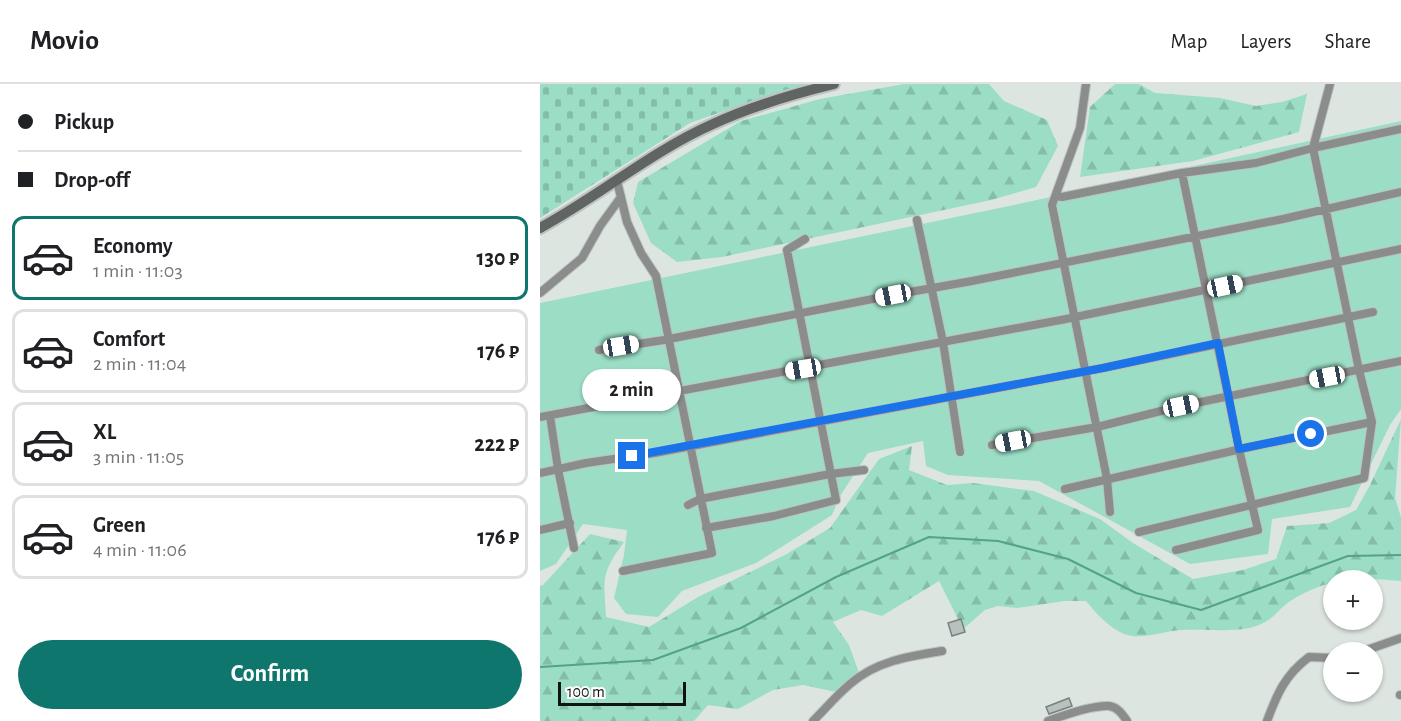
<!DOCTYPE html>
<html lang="en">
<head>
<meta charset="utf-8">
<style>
  body { margin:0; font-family:"Alegreya Sans",sans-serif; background:#f2f2f2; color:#202124; height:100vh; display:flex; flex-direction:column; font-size:22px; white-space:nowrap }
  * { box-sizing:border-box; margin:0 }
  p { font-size:20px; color:#757577 }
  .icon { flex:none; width:33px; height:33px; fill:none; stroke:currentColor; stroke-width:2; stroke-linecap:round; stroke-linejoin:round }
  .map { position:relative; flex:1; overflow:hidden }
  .drawer { display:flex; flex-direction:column; background:#fff; width:540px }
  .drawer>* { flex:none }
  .guide { display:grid; align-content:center; height:132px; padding:0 18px; background:#fff }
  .buttons { position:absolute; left:783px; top:486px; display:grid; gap:12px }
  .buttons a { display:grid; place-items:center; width:60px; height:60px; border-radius:50%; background:#fff; box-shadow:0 2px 4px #0004; font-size:30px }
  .scale { position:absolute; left:18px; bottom:15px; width:128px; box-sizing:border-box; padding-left:6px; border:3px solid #101312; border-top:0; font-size:16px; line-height:21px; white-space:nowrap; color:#101312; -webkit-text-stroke:4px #fff; paint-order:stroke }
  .end { position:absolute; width:27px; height:27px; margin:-14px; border:8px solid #1a73e8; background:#fff; box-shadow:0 0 0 3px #fff }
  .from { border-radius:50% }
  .bubble { position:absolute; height:42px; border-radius:21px; background:#fff; box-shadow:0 2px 4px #0004; font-size:20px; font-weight:700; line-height:42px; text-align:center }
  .car { position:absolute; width:18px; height:36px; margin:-18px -9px; border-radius:8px; box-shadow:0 0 4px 2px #0007; background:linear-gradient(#fff 24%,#345 0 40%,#fff 0 76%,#345 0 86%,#fff 0) }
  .guide b { display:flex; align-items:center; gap:21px; height:57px; font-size:22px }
  .guide b+b { border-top:2px solid #e0e0e0 }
  .guide i { width:15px; height:15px; background:#202124 }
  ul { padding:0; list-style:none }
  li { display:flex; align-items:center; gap:18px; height:84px; margin:0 12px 9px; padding:0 6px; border:3px solid #e0e0e0; border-radius:12px }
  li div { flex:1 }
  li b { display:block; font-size:22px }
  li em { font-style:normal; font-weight:700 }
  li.selected { border-color:#0f766e }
  li>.icon { width:54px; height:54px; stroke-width:1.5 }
  .action { display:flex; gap:12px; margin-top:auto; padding:12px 18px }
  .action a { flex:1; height:69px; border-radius:36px; background:#0f766e; color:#fff; font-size:24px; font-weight:700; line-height:69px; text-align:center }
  header { display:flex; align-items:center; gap:36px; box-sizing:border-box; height:84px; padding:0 30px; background:#fff; border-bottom:2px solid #e0e0e0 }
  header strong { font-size:28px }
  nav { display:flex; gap:33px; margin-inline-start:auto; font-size:21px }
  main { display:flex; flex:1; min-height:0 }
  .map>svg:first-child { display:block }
  .forest { fill:url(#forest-firs) }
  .cemetery { fill:url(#cemetery-stones) }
  .garden { fill:#9bdec5 }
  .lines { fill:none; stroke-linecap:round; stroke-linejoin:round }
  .stream { stroke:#53a388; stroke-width:2 }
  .building { fill:#b9c1be; stroke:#79817e; stroke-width:1.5 }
  .street-casing { stroke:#bcc3c0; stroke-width:10 }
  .secondary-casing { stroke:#bcc3c0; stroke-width:14 }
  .street { stroke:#8a8d8c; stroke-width:8 }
  .secondary { stroke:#606563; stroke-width:10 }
  .route { stroke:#1a73e8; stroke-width:8 }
</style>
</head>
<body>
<header>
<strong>Movio</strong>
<nav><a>Map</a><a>Layers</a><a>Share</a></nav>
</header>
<main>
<section class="drawer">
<div class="guide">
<b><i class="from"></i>Pickup</b>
<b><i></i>Drop-off</b>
</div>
<ul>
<li class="selected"><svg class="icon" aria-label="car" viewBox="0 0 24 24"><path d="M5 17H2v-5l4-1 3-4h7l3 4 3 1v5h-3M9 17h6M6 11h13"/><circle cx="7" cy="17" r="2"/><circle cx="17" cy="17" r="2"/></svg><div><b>Economy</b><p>1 min · 11:03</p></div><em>130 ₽</em></li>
<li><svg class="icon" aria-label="car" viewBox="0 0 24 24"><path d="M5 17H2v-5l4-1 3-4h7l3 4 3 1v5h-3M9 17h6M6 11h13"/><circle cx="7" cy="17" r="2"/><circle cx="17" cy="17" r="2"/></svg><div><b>Comfort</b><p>2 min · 11:04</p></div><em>176 ₽</em></li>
<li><svg class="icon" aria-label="car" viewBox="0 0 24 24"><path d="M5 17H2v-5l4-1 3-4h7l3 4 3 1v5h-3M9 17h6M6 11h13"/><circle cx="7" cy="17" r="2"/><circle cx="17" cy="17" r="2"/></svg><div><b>XL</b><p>3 min · 11:05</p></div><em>222 ₽</em></li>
<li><svg class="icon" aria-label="car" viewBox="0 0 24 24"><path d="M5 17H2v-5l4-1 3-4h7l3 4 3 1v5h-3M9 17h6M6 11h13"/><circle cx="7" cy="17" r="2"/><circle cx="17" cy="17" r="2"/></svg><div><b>Green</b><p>4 min · 11:06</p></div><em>176 ₽</em></li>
</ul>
<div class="action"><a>Confirm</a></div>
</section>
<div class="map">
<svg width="861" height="637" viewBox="0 0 861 637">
  <defs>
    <pattern id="forest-firs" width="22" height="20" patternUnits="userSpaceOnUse" patternTransform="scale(1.5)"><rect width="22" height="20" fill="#9bdec5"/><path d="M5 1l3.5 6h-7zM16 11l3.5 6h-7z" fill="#84bea8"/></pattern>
    <pattern id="cemetery-stones" width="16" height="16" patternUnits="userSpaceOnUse" patternTransform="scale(1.5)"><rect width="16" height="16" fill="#9bdec5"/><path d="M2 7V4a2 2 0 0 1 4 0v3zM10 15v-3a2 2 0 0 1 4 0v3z" fill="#84bea8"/></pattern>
  </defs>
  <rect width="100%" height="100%" fill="#dde5e1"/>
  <path class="forest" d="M 364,0 L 449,0 L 464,17 L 507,36 L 518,62 L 496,103 L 451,116 L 182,173 L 137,178 L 111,159 L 93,119 L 98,98 L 201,37 L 280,15 Z
    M 575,0 L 599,0 L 615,9 L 680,14 L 716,22 L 742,18 L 767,10 L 759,48 L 653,77 L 540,93 L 550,23 Z
    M 861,335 L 855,414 L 861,433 L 861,497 C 819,493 789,493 752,516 C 737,525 735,536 716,542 C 696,549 663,545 643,546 C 625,546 602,557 584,550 C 569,544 556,529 546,517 L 525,517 L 477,524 L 458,522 L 445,526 L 423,545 L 399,497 L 342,532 L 321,526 L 293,538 L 309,561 L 322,597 L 296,608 L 263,601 L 233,606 L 198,625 L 168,621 L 154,637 L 0,637 L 0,502 L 3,501 L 50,450 L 84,458 C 60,491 64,494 66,533 L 109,543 L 158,513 L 245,471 L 290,444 L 339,375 L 372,362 L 369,386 L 407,401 L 433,399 L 494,407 L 560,435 L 593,459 L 653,495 L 703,486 L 736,475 L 747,442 L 789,439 L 816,426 L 830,401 Z"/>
  <path class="cemetery" d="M 0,0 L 269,0 L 245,6 L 150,39 L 0,134 Z"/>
  <path class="garden" d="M 861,37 L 861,325 L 850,341 L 810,423 L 732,435 L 728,470 L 650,480 L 499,397 L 408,391 L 386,382 L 383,357 L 328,369 L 300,412 L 292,431 L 216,479 L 142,507 L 118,533 L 86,530 L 74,514 L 84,471 L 87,446 L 43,440 L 16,480 L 0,487 L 0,219 L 474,121 Z"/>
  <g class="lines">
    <path class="stream" d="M 0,583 L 113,576 L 201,544 L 296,493 L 389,453 L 458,457 L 528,475 L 596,509 L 661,526 L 808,472 L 861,471"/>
  </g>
  <path class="building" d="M 421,535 L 425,548 L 412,552 L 408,539 Z
    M 529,614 L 532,622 L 509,630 L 506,623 Z"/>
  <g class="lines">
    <defs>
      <path id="street" d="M 546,0 L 540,44 L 512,121 L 567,395 L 570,428
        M 77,97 L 87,138 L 101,169 L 116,192 L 172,469 L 83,487
        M 516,112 L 522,113 L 642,89 L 716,79 L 773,64 L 861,45
        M 377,136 L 403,258 L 420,368
        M 0,209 L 42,174 L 60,142 L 81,113
        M 59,266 L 124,256 L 353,211 L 432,197 L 743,135 L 861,108
        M 10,332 L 18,385 L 34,464
        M 0,333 L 526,235 L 861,165
        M 452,361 L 557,343 L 641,322 L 861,277
        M 0,389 L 46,379 L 115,369 L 563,284 L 833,228
        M 525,405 L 710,363 L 832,338
        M 148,421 L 160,415 L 290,390 L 324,386
        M 166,444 L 234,432 L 296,416 L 247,166 L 265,155
        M 0,446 L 30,439
        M 599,448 L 824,394 L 832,338 L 819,286 L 773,64 L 790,0
        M 636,466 L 718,446 L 699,365 L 642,89
        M 821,568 L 861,554
        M 860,611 L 861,611
        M 273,637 C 285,625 297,611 310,600 C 336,577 370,572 402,567
        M 508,637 C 524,631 553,621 569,622 C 578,623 583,631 587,637
        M 727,637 C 737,610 745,591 769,573 L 794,574"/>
      <path id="secondary" d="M 0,144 C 59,112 112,67 173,40 C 212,22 253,10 294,0"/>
    </defs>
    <use href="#street" class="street-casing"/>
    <use href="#secondary" class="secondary-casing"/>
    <use href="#street" class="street"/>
    <use href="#secondary" class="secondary"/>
  </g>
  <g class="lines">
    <path class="route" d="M 92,372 L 563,284 L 678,259 L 699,365 L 771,350"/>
  </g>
</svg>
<div class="buttons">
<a>+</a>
<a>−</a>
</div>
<div class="scale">100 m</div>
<i class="end from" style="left:771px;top:350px"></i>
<i class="end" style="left:92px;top:372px"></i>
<div class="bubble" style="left:42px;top:285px;width:99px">2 min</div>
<i class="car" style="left:685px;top:202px;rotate:78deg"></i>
<i class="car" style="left:353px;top:211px;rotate:259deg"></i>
<i class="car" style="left:81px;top:262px;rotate:81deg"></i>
<i class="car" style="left:263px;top:285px;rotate:260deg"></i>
<i class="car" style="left:787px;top:293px;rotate:259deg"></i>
<i class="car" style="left:641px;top:322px;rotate:78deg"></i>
<i class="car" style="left:473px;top:357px;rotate:259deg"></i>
</div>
</main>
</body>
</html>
